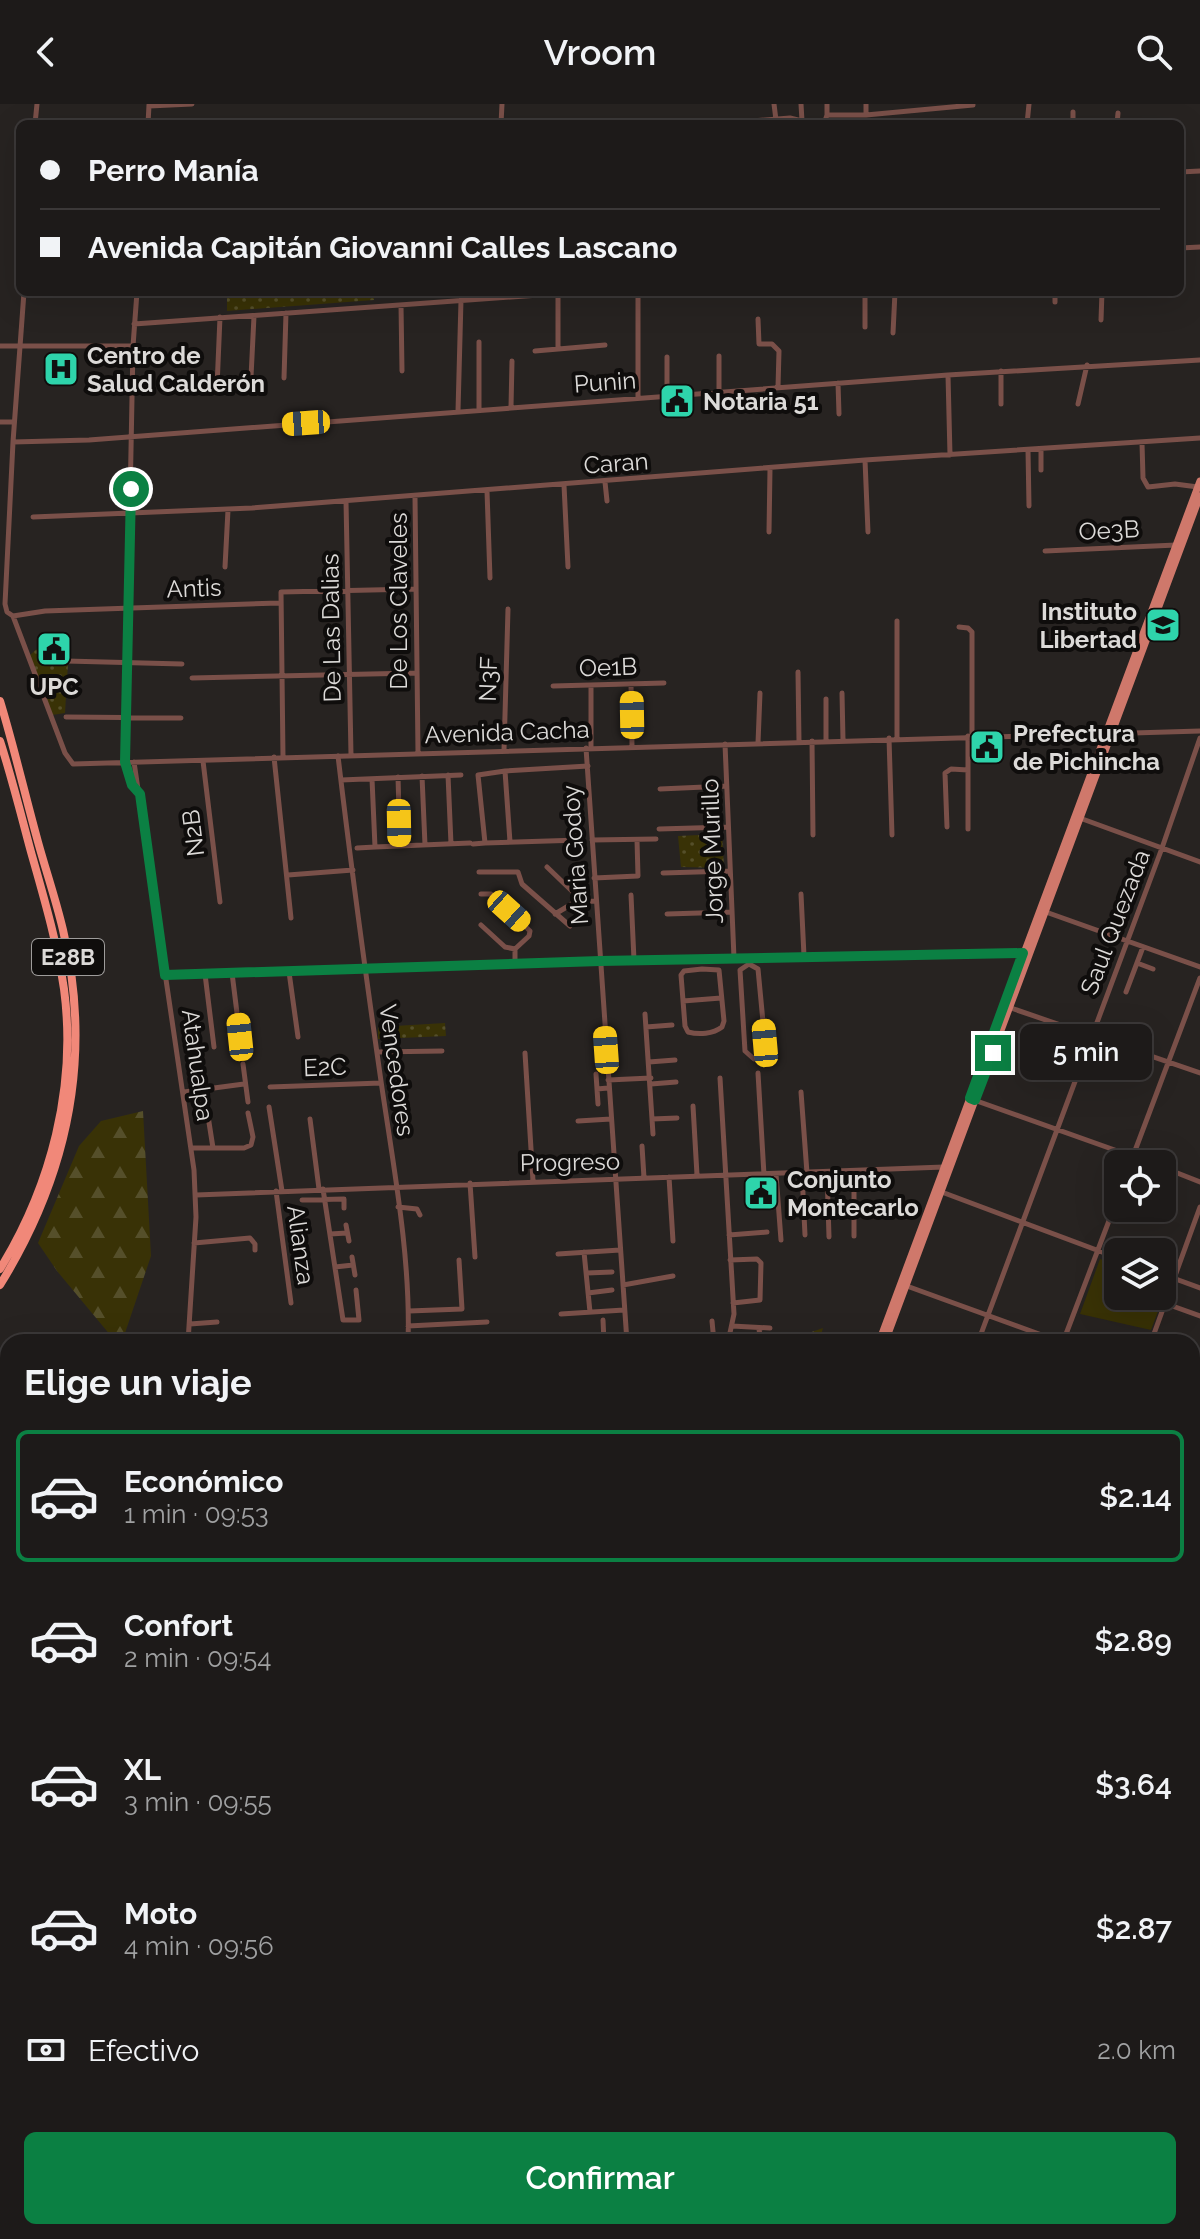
<!DOCTYPE html>
<html lang="es">
<head>
<meta charset="utf-8">
<style>
  body { margin:0; font-family:Raleway,sans-serif; background:#2a2726; color:#f1f3f6; height:100vh; display:flex; flex-direction:column; font-size:30px; white-space:nowrap }
  * { box-sizing:border-box; margin:0 }
  p { font-size:26px; color:#a0a1a2 }
  .icon { flex:none; width:44px; height:44px; fill:none; stroke:currentColor; stroke-width:2; stroke-linecap:round; stroke-linejoin:round }
  .map { position:relative; flex:1; overflow:hidden }
  .sheet { position:absolute; left:0px; top:1230px; width:1200px; height:906px; display:flex; flex-direction:column; background:#1d1a19; border-radius:24px 24px 0 0; box-shadow:0 8px 32px #0002,0 0 0 2px #3b3838 }
  .sheet>* { flex:none }
  .top-card { position:absolute; left:16px; top:16px; width:1168px; height:176px; border-radius:12px; box-shadow:0 8px 32px #0002,0 0 0 2px #3b3838; display:grid; align-content:center; height:176px; padding:0 24px; background:#1d1a19 }
  .fabs { position:absolute; left:1104px; top:1046px; display:grid; gap:16px }
  .fabs a { display:grid; place-items:center; width:72px; height:72px; border-radius:12px; background:#1d1a19; box-shadow:0 8px 32px #0002,0 0 0 2px #3b3838; font-size:40px }
  .end { position:absolute; width:36px; height:36px; margin:-18px; border:10px solid #0b8043; background:#fff; box-shadow:0 0 0 4px #fff }
  .from { border-radius:50% }
  .bubble { position:absolute; height:56px; border-radius:12px; background:#1d1a19; box-shadow:0 8px 32px #0002,0 0 0 2px #3b3838; font-size:26px; font-weight:600; line-height:56px; text-align:center }
  .car { position:absolute; width:24px; height:48px; margin:-24px -12px; border-radius:10px; box-shadow:0 0 6px 2px #0007; background:linear-gradient(#f5c518 24%,#345 0 40%,#f5c518 0 76%,#345 0 86%,#f5c518 0) }
  .top-card b { display:flex; align-items:center; gap:28px; height:76px; font-size:30px }
  .top-card b+b { border-top:2px solid #3b3838 }
  .top-card i { width:20px; height:20px; background:#f1f3f6 }
  ul { padding:0; list-style:none }
  li { display:flex; align-items:center; gap:24px; height:132px; margin:0 16px 12px; padding:0 8px; border:4px solid transparent; border-radius:12px }
  li div { flex:1 }
  li b { display:block; font-size:30px }
  li em { font-style:normal; font-weight:600 }
  li.current { border-color:#0b8043 }
  li>.icon { width:72px; height:72px; stroke-width:1.5 }
  h2 { padding:0 24px; font-size:36px; line-height:96px }
  .pay { display:flex; align-items:center; gap:20px; height:88px; padding:0 24px; font-size:30px }
  .pay p { margin-inline-start:auto }
  .action { display:flex; gap:16px; margin-top:auto; padding:16px 24px }
  .action a { flex:1; height:92px; border-radius:12px; background:#0b8043; color:#fff; font-size:32px; font-weight:600; line-height:92px; text-align:center }
  header { display:flex; justify-content:space-between; align-items:center; height:104px; padding:0 24px; background:#1d1a19; font-size:36px; font-weight:600 }
  .map>svg:first-child { display:block }
  .grass { fill:url(#grass-dots) }
  .forest { fill:url(#forest-firs) }
  .pitch { fill:#393206 }
  .lines { fill:none; stroke-linecap:round; stroke-linejoin:round }
  .minor { stroke:#7a5049; stroke-width:5 }
  .major { stroke:#cf786b; stroke-width:7 }
  .highway { stroke:#f18879; stroke-width:8 }
  .route { stroke:#0b8043; stroke-width:10 }
  .labels { text-anchor:middle; dominant-baseline:central; stroke-width:8; stroke-linejoin:round; paint-order:stroke }
  .shield { fill:#0f0d0c; stroke:#9e9c9b; stroke-width:2 }
  .shield-label { font-size:22px; font-weight:bold; fill:#dcdad8 }
  .poi-label { font-size:24px; font-weight:bold; fill:#dcdad8; stroke:#0f0d0c; text-anchor:start }
  .street-label { font-size:24px; fill:#dcdad8; stroke:#0f0d0c }
</style>
</head>
<body>
<header><svg class="icon" aria-label="back" viewBox="0 0 24 24"><path d="M15 5l-7 7 7 7"/></svg>Vroom<svg class="icon" aria-label="search" viewBox="0 0 24 24"><circle cx="10" cy="10" r="6"/><path d="M15 15l6 6"/></svg></header>
<div class="map">
<svg width="1200" height="2135" viewBox="0 0 1200 2135">
  <defs>
    <pattern id="grass-dots" width="8" height="8" patternUnits="userSpaceOnUse" patternTransform="scale(2)"><rect width="8" height="8" fill="#393206"/><path d="M2 2h.1M6 6h.1" fill="none" stroke="#554f2a" stroke-width="1.8" stroke-linecap="round"/></pattern>
    <pattern id="forest-firs" width="22" height="20" patternUnits="userSpaceOnUse" patternTransform="scale(2)"><rect width="22" height="20" fill="#393206"/><path d="M5 1l3.5 6h-7zM16 11l3.5 6h-7z" fill="#554f2a"/></pattern>
  </defs>
  <rect width="100%" height="100%" fill="#272321"/>
  <path class="grass" d="M 227,188 L 374,188 L 374,196 L 227,207 Z
    M 44,538 L 50,538 L 49,558 L 68,559 L 65,609 L 52,611 L 29,552 Z
    M 722,730 L 724,764 L 681,763 L 678,732 Z
    M 445,919 L 446,932 L 378,935 L 378,923 Z
    M 823,1224 L 819,1238 L 783,1238 Z
    M 0,1657 L 8,1666 L 8,1732 L 0,1739 Z
    M 0,1840 L 8,1849 L 8,1890 L 0,1897 Z"/>
  <path class="forest" d="M 143,1007 L 151,1152 L 122,1238 L 116,1238 L 57,1167 L 38,1139 L 79,1042 L 101,1017 Z
    M 8,1417 L 8,1479 L 0,1470 L 0,1424 Z"/>
  <path class="pitch" d="M 375,188 L 463,188 L 463,190 L 376,194 Z
    M 1100,1155 L 1118,1161 L 1118,1192 L 1162,1192 L 1162,1175 L 1169,1178 L 1151,1226 L 1080,1210 Z"/>
  <g class="lines">
    <path class="minor" d="M 774,0 L 776,16
      M 801,0 L 802,17
      M 149,2 L 192,0
      M 827,11 L 827,0
      M 866,11 L 973,1
      M 35,20 L 37,0
      M 148,20 L 149,1
      M 501,20 L 502,0
      M 716,20 L 790,14 L 802,17 L 802,20
      M 824,20 L 827,11 L 866,11 L 866,0
      M 1006,20 L 1006,19
      M 1027,20 L 1029,0
      M 1073,20 L 1073,8
      M 1117,20 L 1118,9
      M 1180,68 L 1200,67
      M 1180,144 L 1200,143
      M 24,188 L 13,338 L 5,500 L 7,508 L 13,512 L 65,649 L 73,660 L 1200,627
      M 137,188 L 133,242 L 125,658 L 132,681 L 139,689
      M 865,188 L 865,223
      M 1055,188 L 1055,198
      M 558,190 L 558,245
      M 401,201 L 402,267
      M 758,215 L 759,240 L 772,240 L 779,247 L 778,283
      M 1101,216 L 1102,188
      M 134,220 L 581,188
      M 893,229 L 895,188
      M 0,242 L 133,242
      M 535,247 L 605,241
      M 948,271 L 950,351
      M 284,274 L 286,209
      M 217,277 L 251,273 L 254,212
      M 838,279 L 839,310
      M 217,283 L 220,213
      M 719,288 L 719,252
      M 667,292 L 667,253
      M 638,294 L 638,188
      M 1001,300 L 1001,267
      M 1078,300 L 1087,261
      M 511,303 L 512,257
      M 479,305 L 479,238
      M 458,307 L 461,196
      M 0,318 L 14,318
      M 13,338 L 89,336 L 948,271 L 1200,256
      M 1142,339 L 1143,374 L 1148,383 L 1175,380 L 1198,383
      M 1028,346 L 1029,402
      M 865,356 L 868,428
      M 1041,366 L 1041,345
      M 605,378 L 607,397
      M 564,381 L 568,463
      M 487,387 L 490,474
      M 415,393 L 418,649
      M 346,397 L 351,651
      M 33,413 L 252,404 L 865,356 L 1200,334
      M 769,428 L 770,365
      M 1045,447 L 1176,441
      M 225,463 L 228,406
      M 13,512 L 45,507 L 279,499
      M 959,523 L 968,524 L 972,528 L 972,632
      M 66,557 L 182,560
      M 798,568 L 799,638
      M 192,574 L 416,569
      M 631,580 L 632,642
      M 591,581 L 591,644
      M 553,582 L 664,579
      M 842,589 L 843,636
      M 66,613 L 181,614
      M 968,632 L 968,725
      M 889,634 L 892,731
      M 897,634 L 897,517
      M 812,637 L 813,731
      M 826,637 L 826,595
      M 758,639 L 760,589
      M 725,640 L 734,854
      M 586,644 L 627,1238
      M 504,646 L 508,505
      M 338,652 C 351,762 366,873 382,984 C 394,1065 411,1157 408,1238
      M 274,653 L 291,814
      M 283,653 L 281,488 L 416,485
      M 203,657 L 220,798
      M 134,658 L 194,1066 L 196,1113 L 188,1238
      M 505,667 L 478,671 L 485,739 L 580,736
      M 448,671 L 451,740
      M 422,672 L 425,741
      M 398,673 L 400,742
      M 372,675 L 375,743 L 470,739
      M 341,676 L 461,671
      M 660,685 L 727,682
      M 1077,713 L 1200,758
      M 947,723 L 945,669 L 951,665 L 968,666
      M 659,725 L 728,723
      M 592,736 L 656,735
      M 510,738 L 505,667 L 588,662
      M 473,740 L 485,739
      M 357,744 L 375,743
      M 547,763 L 574,789 L 575,798
      M 479,768 L 518,768 L 522,780 L 570,822
      M 663,769 L 730,767
      M 288,771 L 353,766
      M 594,774 L 638,772 L 637,736
      M 481,790 L 491,790 L 530,827 L 529,832 L 515,845 L 515,860
      M 801,790 L 804,852
      M 631,791 L 634,856
      M 1043,807 L 1200,863
      M 555,810 L 575,798 L 596,797
      M 667,810 L 732,808
      M 481,821 L 505,843 L 515,845
      M 1137,859 L 1153,865
      M 749,860 L 758,865 L 765,939 L 763,950 L 754,955 L 745,947 L 740,866 L 749,860 L 750,853
      M 702,865 L 719,866 L 724,917 L 722,923 C 713,930 699,931 688,928 L 685,922 L 681,871 L 684,867 Z
      M 289,868 L 298,933
      M 232,869 L 240,933
      M 205,870 L 214,943
      M 165,871 L 600,857 L 1024,849
      M 1126,888 L 1143,843
      M 683,897 L 721,894
      M 1008,903 L 1200,969
      M 645,910 L 653,1030
      M 646,923 L 672,921
      M 377,948 L 442,947
      M 525,949 L 533,1077
      M 649,958 L 675,956
      M 243,960 L 248,998
      M 758,969 L 764,1071
      M 596,970 L 597,985 L 608,984
      M 720,974 L 734,1210 L 728,1238
      M 608,976 L 651,974
      M 651,980 L 676,978
      M 270,983 L 381,979
      M 597,985 L 598,1000
      M 184,988 L 244,980
      M 801,988 L 807,1069
      M 974,996 L 1154,1060
      M 693,1002 L 697,1071
      M 269,1003 L 282,1087
      M 208,1012 L 213,1044
      M 310,1015 L 319,1085
      M 652,1015 L 677,1014
      M 578,1017 L 611,1015
      M 642,1042 L 644,1074
      M 191,1044 L 244,1044 L 251,1041 L 253,1033 L 248,1009
      M 1130,1060 L 1200,874
      M 1162,1063 L 1200,1078
      M 854,1067 L 854,1132
      M 827,1068 L 829,1133
      M 802,1069 L 805,1131
      M 776,1070 L 781,1136
      M 669,1073 L 673,1137
      M 470,1079 L 475,1153
      M 323,1085 L 343,1216 L 359,1216 L 356,1186
      M 276,1087 L 291,1199
      M 939,1087 L 1118,1154
      M 196,1091 L 944,1063
      M 302,1096 L 344,1095 L 344,1104
      M 398,1103 L 417,1105 L 420,1111
      M 346,1121 L 349,1137
      M 330,1130 L 347,1129
      M 729,1131 L 767,1128
      M 194,1139 L 250,1134 L 255,1140 L 255,1146
      M 584,1148 L 590,1208
      M 558,1150 L 620,1146
      M 352,1153 L 355,1171
      M 730,1156 L 757,1155 L 761,1159 L 760,1196 L 733,1199
      M 335,1163 L 353,1161
      M 587,1169 L 612,1168
      M 1162,1170 L 1200,1184
      M 623,1181 L 673,1172
      M 904,1181 L 1061,1238
      M 588,1189 L 612,1186
      M 1164,1199 L 1200,1212
      M 409,1207 L 462,1205 L 459,1156
      M 561,1210 L 624,1206
      M 603,1216 L 604,1238
      M 712,1217 L 714,1238
      M 190,1220 L 217,1218
      M 408,1222 L 487,1218
      M 732,1222 L 770,1224
      M 759,1225 L 761,1238
      M 978,1238 L 1162,744 L 1200,634
      M 1063,1238 L 1118,1093
      M 1151,1238 L 1200,1103
      M 1192,1270 L 1200,1268
      M 1197,1308 L 1200,1307
      M 1192,1399 L 1200,1410
      M 1192,1514 L 1200,1511
      M 1192,1553 L 1200,1549
      M 1192,1579 L 1200,1575
      M 1192,1785 L 1199,1770
      M 1192,1962 L 1200,1956
      M 1192,2010 L 1200,2005
      M 0,2054 L 8,2051
      M 0,2096 L 8,2093
      M 1192,2105 L 1200,2115
      M 90,2128 L 92,2135
      M 153,2128 L 155,2135
      M 260,2128 L 262,2135
      M 352,2128 L 354,2135
      M 534,2128 L 536,2135
      M 618,2128 L 621,2135
      M 709,2128 L 711,2135
      M 799,2128 L 801,2135
      M 879,2128 L 882,2135
      M 1115,2128 L 1119,2135
      M 9,2135 L 28,2128
      M 117,2135 L 136,2128
      M 238,2135 L 238,2128
      M 282,2135 L 303,2128
      M 431,2135 L 452,2128
      M 585,2135 L 608,2128
      M 729,2135 L 751,2128
      M 989,2135 L 1003,2128
      M 1066,2135 L 1079,2128"/>
    <path class="major" d="M 879,1238 L 1200,377
      M 885,1238 L 1200,392"/>
    <path class="highway" d="M 0,597 C 14,643 25,691 38,738 C 46,767 56,796 63,826 C 93,953 68,1071 0,1181
      M 0,637 C 12,674 21,711 31,748 C 44,794 57,838 64,885 C 77,983 51,1082 0,1165"/>
  </g>
  <g class="lines">
    <path class="route" d="M 131,385 L 125,658 L 132,681 L 140,690 L 165,871 L 600,857 L 1023,849 L 970,994 L 975,996 L 993,949"/>
  </g>
  <defs>
    <symbol id="hospital-square" viewBox="-11 -11 22 22"><rect x="-9" y="-9" width="18" height="18" rx="4" fill="#2ed4ab" stroke="#0f0d0c"/><path d="M-5-5h3v3.5h4V-5h3V5h-3V1.5h-4V5h-3Z" fill="#111"/></symbol>
    <symbol id="civic-square" viewBox="-11 -11 22 22"><rect x="-9" y="-9" width="18" height="18" rx="4" fill="#2ed4ab" stroke="#0f0d0c"/><path d="M-.6-6.5H3V-4.5H.6V-3L4-1V1h2V6H-6V1h2V-1L-.6-3ZM-1.2 2.5V6h2.4V2.5Z" fill="#111"/></symbol>
    <symbol id="university-square" viewBox="-11 -11 22 22"><rect x="-9" y="-9" width="18" height="18" rx="4" fill="#2ed4ab" stroke="#0f0d0c"/><path d="M0-5L7-2L0 1L-7-2ZM-4 1L0 2.5L4 1V4Q0 6-4 4Z" fill="#111"/></symbol>
  </defs>
  <g fill-rule="evenodd">
    <use href="#hospital-square" x="41" y="245" width="40" height="40"/>
    <use href="#civic-square" x="657" y="277" width="40" height="40"/>
    <use href="#university-square" x="1143" y="501" width="40" height="40"/>
    <use href="#civic-square" x="34" y="525" width="40" height="40"/>
    <use href="#civic-square" x="967" y="623" width="40" height="40"/>
    <use href="#civic-square" x="741" y="1069" width="40" height="40"/>
  </g>
  <g class="labels">
    <rect class="shield" x="32" y="835" width="72" height="36" rx="6"/>
    <g class="shield-label">
      <text x="68" y="853">E28B</text>
    </g>
    <g class="poi-label">
      <text x="87" y="251">Centro de<tspan x="87" dy="28">Salud Calderón</tspan></text>
      <text x="703" y="297">Notaria 51</text>
      <text x="1137" y="507" text-anchor="end">Instituto<tspan x="1137" dy="28">Libertad</tspan></text>
      <text x="54" y="582" text-anchor="middle">UPC</text>
      <text x="1013" y="629">Prefectura<tspan x="1013" dy="28">de Pichincha</tspan></text>
      <text x="787" y="1075">Conjunto<tspan x="787" dy="28">Montecarlo</tspan></text>
    </g>
    <g class="street-label">
      <text transform="translate(605 278) rotate(-4)">Punin</text>
      <text transform="translate(616 359) rotate(-4)">Caran</text>
      <text transform="translate(1109 426) rotate(-3)">Oe3B</text>
      <text transform="translate(194 484) rotate(-2)">Antis</text>
      <text transform="translate(398 497) rotate(-90)">De Los Claveles</text>
      <text transform="translate(331 524) rotate(-91)">De Las Dalias</text>
      <text transform="translate(608 563) rotate(-2)">Oe1B</text>
      <text transform="translate(488 575) rotate(-88)">N3F</text>
      <text transform="translate(507 628) rotate(-2)">Avenida Cacha</text>
      <text transform="translate(193 729) rotate(-97)">N2B</text>
      <text transform="translate(712 747) rotate(-92)">Jorge Murillo</text>
      <text transform="translate(575 751) rotate(-94)">Maria Godoy</text>
      <text transform="translate(1115 818) rotate(-69)">Saul Quezada</text>
      <text transform="translate(198 961) rotate(82)">Atahualpa</text>
      <text transform="translate(325 963) rotate(-2)">E2C</text>
      <text transform="translate(397 966) rotate(82)">Vencedores</text>
      <text transform="translate(570 1058) rotate(-1)">Progreso</text>
      <text transform="translate(301 1141) rotate(82)">Alianza</text>
    </g>
  </g>
</svg>
<div class="fabs">
<a><svg class="icon" aria-label="locate" viewBox="0 0 24 24"><circle cx="12" cy="12" r="6"/><path d="M12 2v4M12 18v4M2 12h4M18 12h4"/></svg></a>
<a><svg class="icon" aria-label="layers" viewBox="0 0 24 24"><path d="M12 4l9 5-9 5-9-5zM3 14l9 5 9-5"/></svg></a>
</div>
<i class="end from" style="left:131px;top:385px"></i>
<i class="end" style="left:993px;top:949px"></i>
<div class="bubble" style="left:1020px;top:920px;width:132px">5 min</div>
<i class="car" style="left:306px;top:319px;rotate:266deg"></i>
<i class="car" style="left:632px;top:611px;rotate:359deg"></i>
<i class="car" style="left:399px;top:719px;rotate:179deg"></i>
<i class="car" style="left:509px;top:807px;rotate:132deg"></i>
<i class="car" style="left:240px;top:933px;rotate:354deg"></i>
<i class="car" style="left:765px;top:939px;rotate:355deg"></i>
<i class="car" style="left:606px;top:946px;rotate:356deg"></i>
<div class="top-card">
<b><i class="from"></i>Perro Manía</b>
<b><i></i>Avenida Capitán Giovanni Calles Lascano</b>
</div>
<section class="sheet">
<h2>Elige un viaje</h2>
<ul>
<li class="current"><svg class="icon" aria-label="car" viewBox="0 0 24 24"><path d="M5 17H2v-5l4-1 3-4h7l3 4 3 1v5h-3M9 17h6M6 11h13"/><circle cx="7" cy="17" r="2"/><circle cx="17" cy="17" r="2"/></svg><div><b>Económico</b><p>1 min · 09:53</p></div><em>$2.14</em></li>
<li><svg class="icon" aria-label="car" viewBox="0 0 24 24"><path d="M5 17H2v-5l4-1 3-4h7l3 4 3 1v5h-3M9 17h6M6 11h13"/><circle cx="7" cy="17" r="2"/><circle cx="17" cy="17" r="2"/></svg><div><b>Confort</b><p>2 min · 09:54</p></div><em>$2.89</em></li>
<li><svg class="icon" aria-label="car" viewBox="0 0 24 24"><path d="M5 17H2v-5l4-1 3-4h7l3 4 3 1v5h-3M9 17h6M6 11h13"/><circle cx="7" cy="17" r="2"/><circle cx="17" cy="17" r="2"/></svg><div><b>XL</b><p>3 min · 09:55</p></div><em>$3.64</em></li>
<li><svg class="icon" aria-label="car" viewBox="0 0 24 24"><path d="M5 17H2v-5l4-1 3-4h7l3 4 3 1v5h-3M9 17h6M6 11h13"/><circle cx="7" cy="17" r="2"/><circle cx="17" cy="17" r="2"/></svg><div><b>Moto</b><p>4 min · 09:56</p></div><em>$2.87</em></li>
</ul>
<div class="pay"><svg class="icon" aria-label="cash" viewBox="0 0 24 24"><path d="M3 7h18v10H3z"/><circle cx="12" cy="12" r="2"/></svg>Efectivo<p>2.0 km</p></div>
<div class="action"><a>Confirmar</a></div>
</section>
</div>
</body>
</html>
